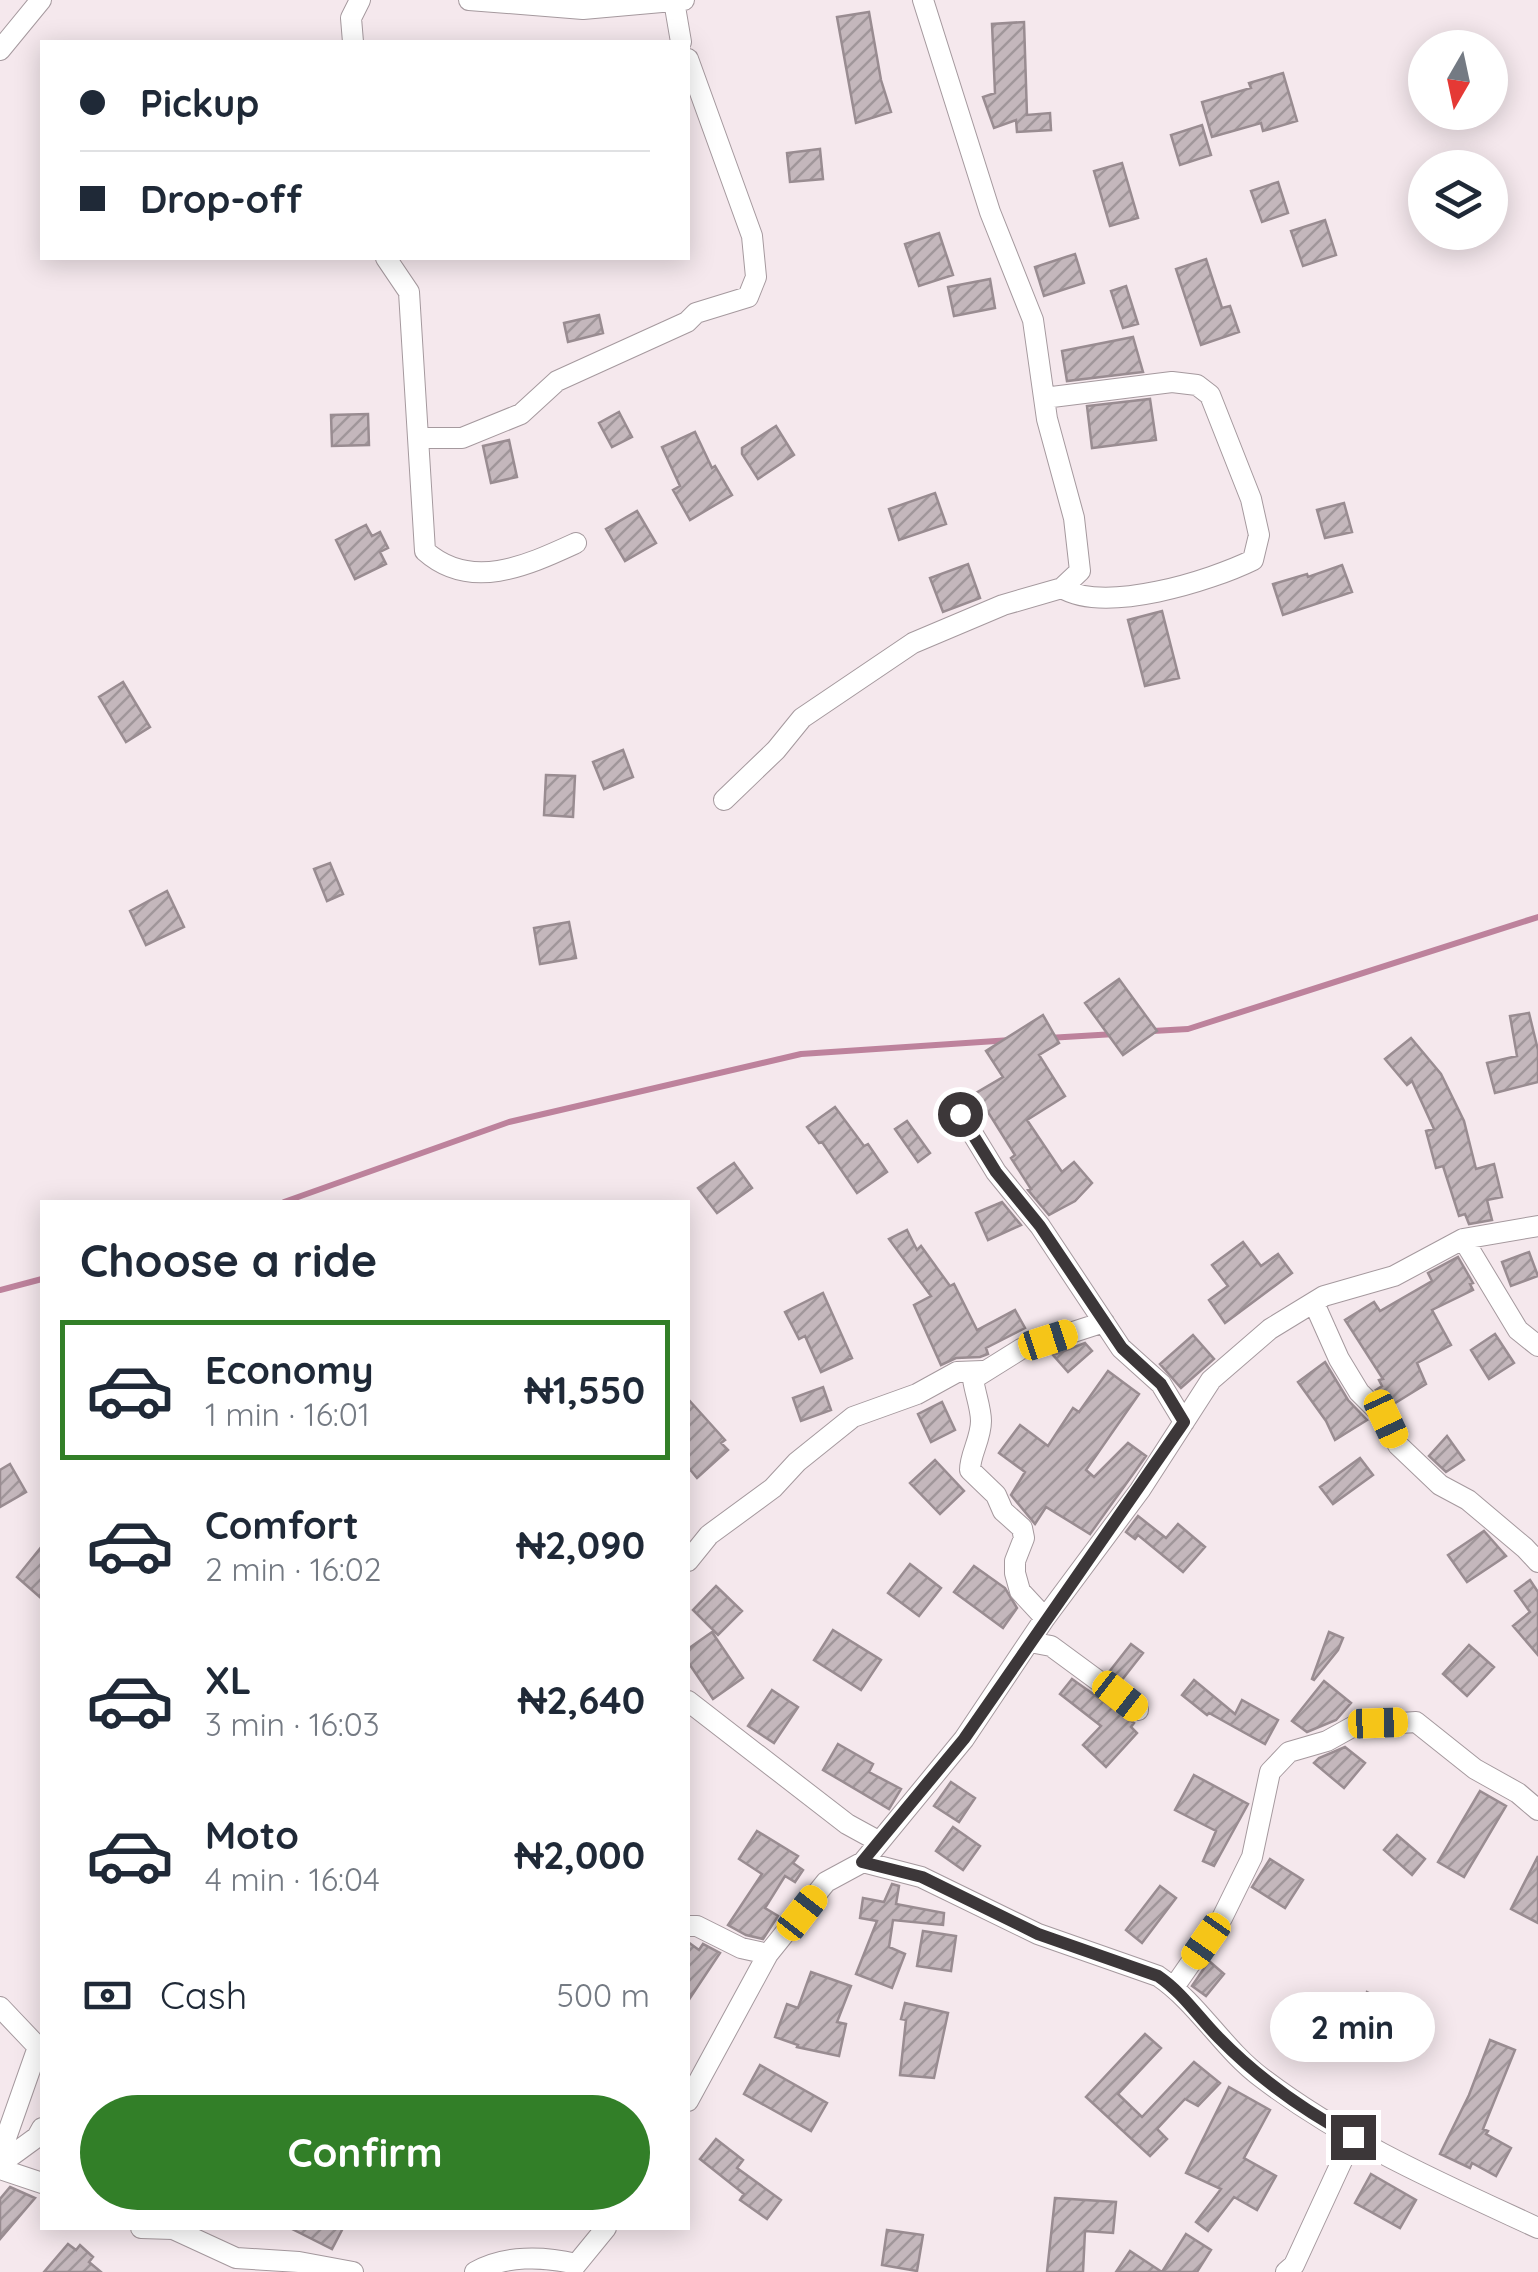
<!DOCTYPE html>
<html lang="en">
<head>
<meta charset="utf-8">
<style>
  body { margin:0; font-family:Quicksand,sans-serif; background:#f2f2f3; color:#1f2937; height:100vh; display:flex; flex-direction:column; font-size:38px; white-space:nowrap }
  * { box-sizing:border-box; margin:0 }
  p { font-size:32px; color:#747a83 }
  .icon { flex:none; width:55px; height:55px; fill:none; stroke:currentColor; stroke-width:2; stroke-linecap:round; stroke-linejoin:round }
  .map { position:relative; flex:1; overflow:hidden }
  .panel { position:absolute; left:40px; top:1200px; width:650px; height:1030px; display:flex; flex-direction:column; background:#fff; border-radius:0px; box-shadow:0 5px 25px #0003 }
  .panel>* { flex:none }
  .guide { position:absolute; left:40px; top:40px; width:650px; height:220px; border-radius:0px; box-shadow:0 5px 25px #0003; display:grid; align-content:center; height:220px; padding:0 40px; background:#fff }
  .needle { width:65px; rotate:189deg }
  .controls { position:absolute; left:1408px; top:30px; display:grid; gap:20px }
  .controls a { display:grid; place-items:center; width:100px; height:100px; border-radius:50%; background:#fff; box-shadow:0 5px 25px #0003; font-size:50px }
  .end { position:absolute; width:45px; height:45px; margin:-22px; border:12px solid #3c3739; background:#fff; box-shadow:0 0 0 5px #fff }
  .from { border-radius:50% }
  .bubble { position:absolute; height:70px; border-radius:35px; background:#fff; box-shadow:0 5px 25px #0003; font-size:32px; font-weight:700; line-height:70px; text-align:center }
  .car { position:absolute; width:30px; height:60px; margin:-30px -15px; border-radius:12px; box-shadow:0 0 8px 2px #0007; background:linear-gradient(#f5c518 24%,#345 0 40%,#f5c518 0 76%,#345 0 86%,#f5c518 0) }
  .guide b { display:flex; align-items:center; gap:35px; height:95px; font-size:38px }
  .guide b+b { border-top:2px solid #e0e1e3 }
  .guide i { width:25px; height:25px; background:#1f2937 }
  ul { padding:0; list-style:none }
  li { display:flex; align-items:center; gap:30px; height:140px; margin:0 20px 15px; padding:0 20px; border:5px solid transparent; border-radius:0px }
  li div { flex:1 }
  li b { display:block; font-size:38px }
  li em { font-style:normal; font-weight:700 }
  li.current { border-color:#327f28 }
  li>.icon { width:90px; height:90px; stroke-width:1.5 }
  h2 { padding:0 40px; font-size:45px; line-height:120px }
  .pay { display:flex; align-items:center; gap:25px; height:110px; padding:0 40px; font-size:38px }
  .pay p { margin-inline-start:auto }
  .action { display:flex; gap:20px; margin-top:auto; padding:20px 40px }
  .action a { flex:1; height:115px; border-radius:60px; background:#327f28; color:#fff; font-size:40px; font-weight:700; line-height:115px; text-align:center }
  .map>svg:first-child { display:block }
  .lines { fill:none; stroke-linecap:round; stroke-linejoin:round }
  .stream { stroke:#bd829c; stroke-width:6 }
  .building { fill:url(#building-hatch); stroke:#998c91; stroke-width:2.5 }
  .street-casing { stroke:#a5999e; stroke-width:22 }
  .street { stroke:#fff; stroke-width:20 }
  .route { stroke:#3c3739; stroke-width:12 }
</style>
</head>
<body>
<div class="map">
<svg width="1538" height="2272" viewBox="0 0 1538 2272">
  <defs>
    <pattern id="building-hatch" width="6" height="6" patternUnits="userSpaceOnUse" patternTransform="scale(2.5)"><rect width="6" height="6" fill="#c4b7bc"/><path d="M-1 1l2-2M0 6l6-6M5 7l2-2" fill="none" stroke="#a0969a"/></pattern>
  </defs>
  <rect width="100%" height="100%" fill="#f5e8ed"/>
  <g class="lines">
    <path class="stream" d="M 1153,1031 L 1188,1029 L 1538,917
      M 1048,1038 L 1115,1034
      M 284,1202 L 509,1122 L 801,1054 L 1011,1040
      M 0,1290 L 42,1279"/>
  </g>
  <path class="building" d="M 869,12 L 881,80 L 891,112 L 856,123 L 837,17 Z
    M 1024,22 L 1027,115 L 1050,113 L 1051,130 L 1017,132 L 1016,120 L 994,128 L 983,97 L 995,93 L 992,24 Z
    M 1283,73 L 1297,121 L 1263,131 L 1261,123 L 1212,137 L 1202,102 L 1251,88 L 1249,83 Z
    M 1202,125 L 1211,155 L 1180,165 L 1171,135 Z
    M 820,149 L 823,179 L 790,182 L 787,153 Z
    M 1122,163 L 1138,218 L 1110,226 L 1094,171 Z
    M 1278,182 L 1288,213 L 1262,222 L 1251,191 Z
    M 1325,220 L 1336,255 L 1303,266 L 1291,231 Z
    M 939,233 L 953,275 L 919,286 L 905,244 Z
    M 1075,254 L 1084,283 L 1044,296 L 1035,267 Z
    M 1206,259 L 1222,308 L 1230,306 L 1239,332 L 1201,345 L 1176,269 Z
    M 990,279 L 995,308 L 954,316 L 948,287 Z
    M 1126,286 L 1138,324 L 1123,328 L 1111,291 Z
    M 599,315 L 603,333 L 568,342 L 564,323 Z
    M 1133,337 L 1143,372 L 1067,381 L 1062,351 Z
    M 1150,399 L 1156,440 L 1092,448 L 1087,406 Z
    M 619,412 L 632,437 L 612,447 L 599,423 Z
    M 368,414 L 369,445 L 332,446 L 331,415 Z
    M 776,426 L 794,455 L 758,479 L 742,454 L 742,448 Z
    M 695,432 L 712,468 L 715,466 L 732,495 L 690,520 L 673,490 L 680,486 L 662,447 Z
    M 509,440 L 517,477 L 491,483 L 483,446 Z
    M 935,493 L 946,524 L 899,540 L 889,509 Z
    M 1344,503 L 1352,532 L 1325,538 L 1317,510 Z
    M 637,511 L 656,543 L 625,561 L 606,529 Z
    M 366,525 L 372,536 L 380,532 L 388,548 L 380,552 L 386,564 L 355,579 L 336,540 Z
    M 968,564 L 980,598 L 943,612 L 930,578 Z
    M 1342,565 L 1352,592 L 1283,615 L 1273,584 L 1307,574 L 1308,577 Z
    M 1162,611 L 1179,678 L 1145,686 L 1128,620 Z
    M 123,682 L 150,727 L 126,742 L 99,697 Z
    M 623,750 L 633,777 L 604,789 L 593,762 Z
    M 546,775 L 575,776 L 573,817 L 544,815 Z
    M 330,863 L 343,894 L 327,901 L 314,869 Z
    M 167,891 L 184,927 L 146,945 L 130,911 Z
    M 569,922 L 576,958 L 540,964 L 534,928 Z
    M 1119,979 L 1157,1031 L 1123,1055 L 1085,1003 Z
    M 1529,1013 L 1538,1050 L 1538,1082 L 1495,1093 L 1487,1063 L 1517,1056 L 1510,1016 Z
    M 1043,1015 L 1059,1043 L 1039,1055 L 1065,1096 L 1027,1120 L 1062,1172 L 1074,1162 L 1092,1183 L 1075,1201 L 1049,1215 L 1028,1190 L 1031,1189 L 1011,1158 L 1015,1155 L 976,1093 L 1003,1077 L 986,1051 Z
    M 1411,1038 L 1441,1074 L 1464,1121 L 1476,1169 L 1494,1164 L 1502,1197 L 1487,1200 L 1492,1220 L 1469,1224 L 1465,1214 L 1459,1216 L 1443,1166 L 1436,1168 L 1426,1131 L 1434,1129 L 1412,1081 L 1407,1085 L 1385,1059 Z
    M 835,1107 L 864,1146 L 868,1144 L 887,1172 L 857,1193 L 822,1142 L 819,1143 L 807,1127 Z
    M 907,1121 L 930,1153 L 918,1162 L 895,1129 Z
    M 734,1163 L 752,1188 L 717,1213 L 698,1188 Z
    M 1002,1202 L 1021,1225 L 988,1240 L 976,1213 Z
    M 907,1230 L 917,1250 L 921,1246 L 950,1286 L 954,1284 L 977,1330 L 1015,1310 L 1025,1328 L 986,1348 L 988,1354 L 980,1357 L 956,1358 L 941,1365 L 914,1305 L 931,1296 L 889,1239 Z
    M 1243,1242 L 1261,1266 L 1278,1254 L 1292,1273 L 1225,1323 L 1209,1300 L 1228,1286 L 1212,1265 Z
    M 1529,1252 L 1538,1276 L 1511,1286 L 1502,1262 Z
    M 1458,1257 L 1473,1283 L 1470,1284 L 1473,1290 L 1432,1310 L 1451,1345 L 1417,1363 L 1426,1384 L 1392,1405 L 1376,1390 L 1382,1386 L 1379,1380 L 1383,1379 L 1345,1320 L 1374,1302 L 1380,1311 L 1432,1281 L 1428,1273 Z
    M 823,1293 L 852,1358 L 821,1372 L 805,1336 L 799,1339 L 785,1312 Z
    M 1495,1334 L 1514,1363 L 1489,1379 L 1471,1350 Z
    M 1193,1335 L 1214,1359 L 1181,1388 L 1160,1364 Z
    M 1085,1343 L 1092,1351 L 1068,1372 L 1053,1355 Z
    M 1325,1362 L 1348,1400 L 1367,1420 L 1335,1440 L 1326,1421 L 1298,1382 Z
    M 1108,1371 L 1139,1394 L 1086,1470 L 1094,1477 L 1128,1443 L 1146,1456 L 1090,1534 L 1046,1507 L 1035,1524 L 1011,1495 L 1025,1472 L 999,1453 L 1020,1425 L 1048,1446 L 1073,1408 L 1079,1412 Z
    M 823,1387 L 831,1410 L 801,1421 L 793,1398 Z
    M 688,1399 L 725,1440 L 721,1443 L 728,1450 L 697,1478 L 688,1467 Z
    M 942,1402 L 955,1430 L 931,1442 L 918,1414 Z
    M 1447,1436 L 1464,1460 L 1446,1472 L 1429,1456 Z
    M 1360,1458 L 1373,1475 L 1333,1504 L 1320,1487 Z
    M 935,1460 L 964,1491 L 940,1514 L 910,1483 Z
    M 10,1464 L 26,1492 L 0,1507 L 0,1470 Z
    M 1138,1516 L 1166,1538 L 1178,1524 L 1205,1547 L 1183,1572 L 1138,1535 L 1135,1539 L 1126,1532 Z
    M 1484,1531 L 1506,1556 L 1467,1582 L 1448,1555 Z
    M 42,1546 L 42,1599 L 17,1577 Z
    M 910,1564 L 941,1588 L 919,1616 L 888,1593 Z
    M 974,1566 L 1005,1588 L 1017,1608 L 1003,1628 L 954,1592 Z
    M 1530,1580 L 1538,1592 L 1538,1655 L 1513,1626 L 1530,1612 L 1515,1591 Z
    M 716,1586 L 742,1611 L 718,1635 L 693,1610 Z
    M 833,1630 L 881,1660 L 861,1690 L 814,1660 Z
    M 712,1632 L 743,1678 L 713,1699 L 688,1662 L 688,1649 Z
    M 1329,1632 L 1343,1638 L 1338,1650 L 1314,1680 L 1312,1679 Z
    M 1131,1644 L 1143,1653 L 1121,1681 L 1109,1672 Z
    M 1469,1645 L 1494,1667 L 1467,1696 L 1443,1674 Z
    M 1072,1679 L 1134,1723 L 1131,1727 L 1137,1733 L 1106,1767 L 1083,1745 L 1101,1726 L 1060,1694 Z
    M 1194,1680 L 1235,1714 L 1242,1700 L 1278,1720 L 1265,1744 L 1209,1713 L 1207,1715 L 1182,1695 Z
    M 1324,1681 L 1351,1703 L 1336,1720 L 1307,1732 L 1292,1721 Z
    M 772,1690 L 798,1707 L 774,1743 L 748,1726 Z
    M 838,1744 L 873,1764 L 869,1772 L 901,1789 L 889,1809 L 823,1770 Z
    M 1345,1747 L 1365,1763 L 1344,1788 L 1314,1763 L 1319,1758 Z
    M 1194,1775 L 1248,1804 L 1214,1866 L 1203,1861 L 1216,1831 L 1175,1810 Z
    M 951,1782 L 975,1798 L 959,1822 L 934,1806 Z
    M 1480,1791 L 1506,1806 L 1464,1877 L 1438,1862 Z
    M 953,1827 L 980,1846 L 963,1870 L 936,1851 Z
    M 757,1831 L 798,1856 L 793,1863 L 803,1870 L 795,1882 L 785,1876 L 765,1908 L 778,1916 L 763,1939 L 746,1935 L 728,1925 L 762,1874 L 739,1859 Z
    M 1397,1835 L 1425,1859 L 1412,1875 L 1384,1850 Z
    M 1538,1856 L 1538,1923 L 1511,1909 Z
    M 1270,1859 L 1303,1880 L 1285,1908 L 1252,1887 Z
    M 892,1884 L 899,1886 L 896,1904 L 944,1913 L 943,1925 L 893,1920 L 889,1947 L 905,1954 L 892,1988 L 856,1974 L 877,1921 L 860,1918 L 863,1898 L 884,1902 Z
    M 1160,1886 L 1176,1898 L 1142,1943 L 1126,1930 Z
    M 923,1931 L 956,1936 L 951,1971 L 917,1966 Z
    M 688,1942 L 699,1950 L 703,1944 L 720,1953 L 688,2001 Z
    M 1209,1961 L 1224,1974 L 1206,1996 L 1192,1986 Z
    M 811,1972 L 851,1986 L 837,2022 L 846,2024 L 839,2056 L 797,2047 L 798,2045 L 775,2037 L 787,2004 L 798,2008 Z
    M 1367,1992 L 1393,2005 L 1376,2039 L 1350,2026 Z
    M 905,2003 L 948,2013 L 934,2078 L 900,2075 L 906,2020 L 901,2019 Z
    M 1145,2034 L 1161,2048 L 1118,2094 L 1142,2117 L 1194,2062 L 1220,2083 L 1198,2106 L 1185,2099 L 1157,2129 L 1167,2139 L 1150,2156 L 1086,2097 Z
    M 1490,2040 L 1515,2050 L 1483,2129 L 1488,2131 L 1486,2134 L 1511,2148 L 1496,2176 L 1472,2163 L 1470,2168 L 1440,2154 L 1469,2095 Z
    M 760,2065 L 827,2103 L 811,2131 L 744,2094 Z
    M 1229,2087 L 1270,2110 L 1244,2158 L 1276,2176 L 1257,2210 L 1234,2197 L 1208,2231 L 1196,2222 L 1221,2189 L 1186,2173 Z
    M 716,2139 L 743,2160 L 737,2168 L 781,2200 L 767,2219 L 740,2200 L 744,2194 L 700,2159 Z
    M 1371,2174 L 1416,2200 L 1400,2228 L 1355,2203 Z
    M 10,2187 L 35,2198 L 0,2239 L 0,2199 Z
    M 1055,2198 L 1116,2202 L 1113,2233 L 1085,2231 L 1083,2272 L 1047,2272 Z
    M 290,2228 L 343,2228 L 332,2249 Z
    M 887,2230 L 923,2235 L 917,2271 L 882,2265 Z
    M 1186,2234 L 1211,2250 L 1197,2272 L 1116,2272 L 1130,2251 L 1162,2272 Z
    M 68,2244 L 76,2250 L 80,2245 L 93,2257 L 89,2262 L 101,2272 L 44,2272 Z"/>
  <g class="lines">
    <defs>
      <path id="street" d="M 469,0 L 583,9 L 684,0
        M 674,1 L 681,42
        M 353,42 L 351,18 L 360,0
        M 0,50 L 41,0
        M 386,258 L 409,292 L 425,551 C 471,592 528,565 576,543
        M 1044,398 L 1172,382 L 1197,385 L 1210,395 L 1251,499 L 1259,535 L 1253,560 C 1210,581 1105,614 1062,588
        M 418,438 L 462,438 L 521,414 L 557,381 L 687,322 L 696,313 L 748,297 L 756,277 L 752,236 L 688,59
        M 724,800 L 776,750 L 802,718 L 913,643 L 1003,605 L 1062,588 L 1080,571 L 1074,518 L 1047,419 L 1033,320 L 990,212 L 923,0
        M 960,1113 L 996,1172 L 1040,1226 L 1121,1348 L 1161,1384 L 1184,1422
        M 1463,1239 L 1518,1330 L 1538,1346
        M 1314,1303 L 1339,1359 L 1359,1392 L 1386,1419 L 1398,1445 L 1440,1485 L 1468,1500 L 1525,1548 L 1538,1562
        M 688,1561 L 709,1535 L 773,1488 L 797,1462 L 853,1417 L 917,1394 L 957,1372 L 983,1371
        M 1045,1618 L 1020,1591 L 1015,1573 L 1015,1561 L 1024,1538 L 1022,1528 L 1003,1511 L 996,1495 L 970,1470 C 970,1454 981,1439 981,1421 C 981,1408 975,1393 973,1379 L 1021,1349 L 1104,1322
        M 1030,1642 L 1051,1646 L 1138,1710
        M 688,1701 L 847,1824 L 878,1841
        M 863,1862 L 964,1739 L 1045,1618 L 1140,1490 L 1211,1380 L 1270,1329 L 1324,1296 L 1394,1276 L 1463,1239 L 1538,1226
        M 688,1926 L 697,1926 L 741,1948 L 768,1954
        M 1174,1987 L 1222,1918 L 1252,1857 L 1270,1772 L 1289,1752 L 1327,1741 L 1354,1726 L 1416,1722 L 1475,1769 L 1518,1793 L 1538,1810
        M 0,2007 L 38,2047 L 0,2155
        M 688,2101 L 768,1954 L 826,1882 L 863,1862 L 921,1877 L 1038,1934 L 1158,1976 C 1198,2003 1223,2049 1262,2078 C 1346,2142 1443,2184 1538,2228
        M 0,2164 L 37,2137 L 42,2128
        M 0,2169 L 42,2183
        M 141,2228 L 173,2229 L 236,2258 L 299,2262 L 353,2272
        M 475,2272 C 505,2255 543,2256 576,2264
        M 570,2272 L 606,2228
        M 1286,2272 L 1294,2265 L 1353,2137"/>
    </defs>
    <use href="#street" class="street-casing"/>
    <use href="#street" class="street"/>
  </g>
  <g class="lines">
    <path class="route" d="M 960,1114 L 996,1172 L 1040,1226 L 1122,1348 L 1161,1384 L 1184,1422 L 964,1739 L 862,1862 L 922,1877 L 1038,1934 L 1158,1976 C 1183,1993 1199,2018 1219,2038 C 1259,2079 1303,2110 1353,2137"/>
  </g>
</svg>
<div class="controls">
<a><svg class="needle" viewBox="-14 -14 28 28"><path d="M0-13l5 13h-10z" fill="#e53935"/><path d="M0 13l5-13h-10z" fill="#747a83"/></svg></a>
<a><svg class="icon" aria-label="layers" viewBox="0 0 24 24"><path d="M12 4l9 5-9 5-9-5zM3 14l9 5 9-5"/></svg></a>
</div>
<i class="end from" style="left:960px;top:1114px"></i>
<i class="end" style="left:1353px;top:2137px"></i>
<div class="bubble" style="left:1270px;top:1992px;width:165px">2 min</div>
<i class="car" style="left:1048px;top:1340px;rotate:72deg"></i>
<i class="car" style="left:1386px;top:1419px;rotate:155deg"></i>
<i class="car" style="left:1120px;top:1696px;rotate:128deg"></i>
<i class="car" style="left:1378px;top:1723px;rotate:88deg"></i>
<i class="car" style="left:802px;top:1913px;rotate:38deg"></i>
<i class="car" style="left:1206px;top:1941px;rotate:215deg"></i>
<div class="guide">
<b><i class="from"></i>Pickup</b>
<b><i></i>Drop-off</b>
</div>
<section class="panel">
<h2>Choose a ride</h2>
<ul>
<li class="current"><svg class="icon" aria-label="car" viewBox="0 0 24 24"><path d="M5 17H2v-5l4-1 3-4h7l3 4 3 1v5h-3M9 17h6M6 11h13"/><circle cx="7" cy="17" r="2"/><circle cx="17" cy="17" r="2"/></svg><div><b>Economy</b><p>1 min · 16:01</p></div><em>₦1,550</em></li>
<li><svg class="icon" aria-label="car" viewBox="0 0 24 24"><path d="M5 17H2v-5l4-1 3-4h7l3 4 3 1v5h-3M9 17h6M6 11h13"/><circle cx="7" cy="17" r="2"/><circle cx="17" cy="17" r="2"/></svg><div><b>Comfort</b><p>2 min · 16:02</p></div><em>₦2,090</em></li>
<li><svg class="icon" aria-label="car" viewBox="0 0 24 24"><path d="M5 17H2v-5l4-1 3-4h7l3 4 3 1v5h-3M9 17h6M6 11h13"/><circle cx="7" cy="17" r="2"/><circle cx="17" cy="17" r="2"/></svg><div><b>XL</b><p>3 min · 16:03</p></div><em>₦2,640</em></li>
<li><svg class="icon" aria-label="car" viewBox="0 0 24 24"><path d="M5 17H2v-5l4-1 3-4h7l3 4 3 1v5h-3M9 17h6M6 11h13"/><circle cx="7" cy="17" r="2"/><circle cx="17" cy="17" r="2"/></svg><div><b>Moto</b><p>4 min · 16:04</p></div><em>₦2,000</em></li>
</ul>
<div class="pay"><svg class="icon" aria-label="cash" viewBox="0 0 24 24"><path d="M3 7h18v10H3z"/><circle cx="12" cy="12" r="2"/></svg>Cash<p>500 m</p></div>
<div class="action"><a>Confirm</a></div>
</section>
</div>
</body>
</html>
